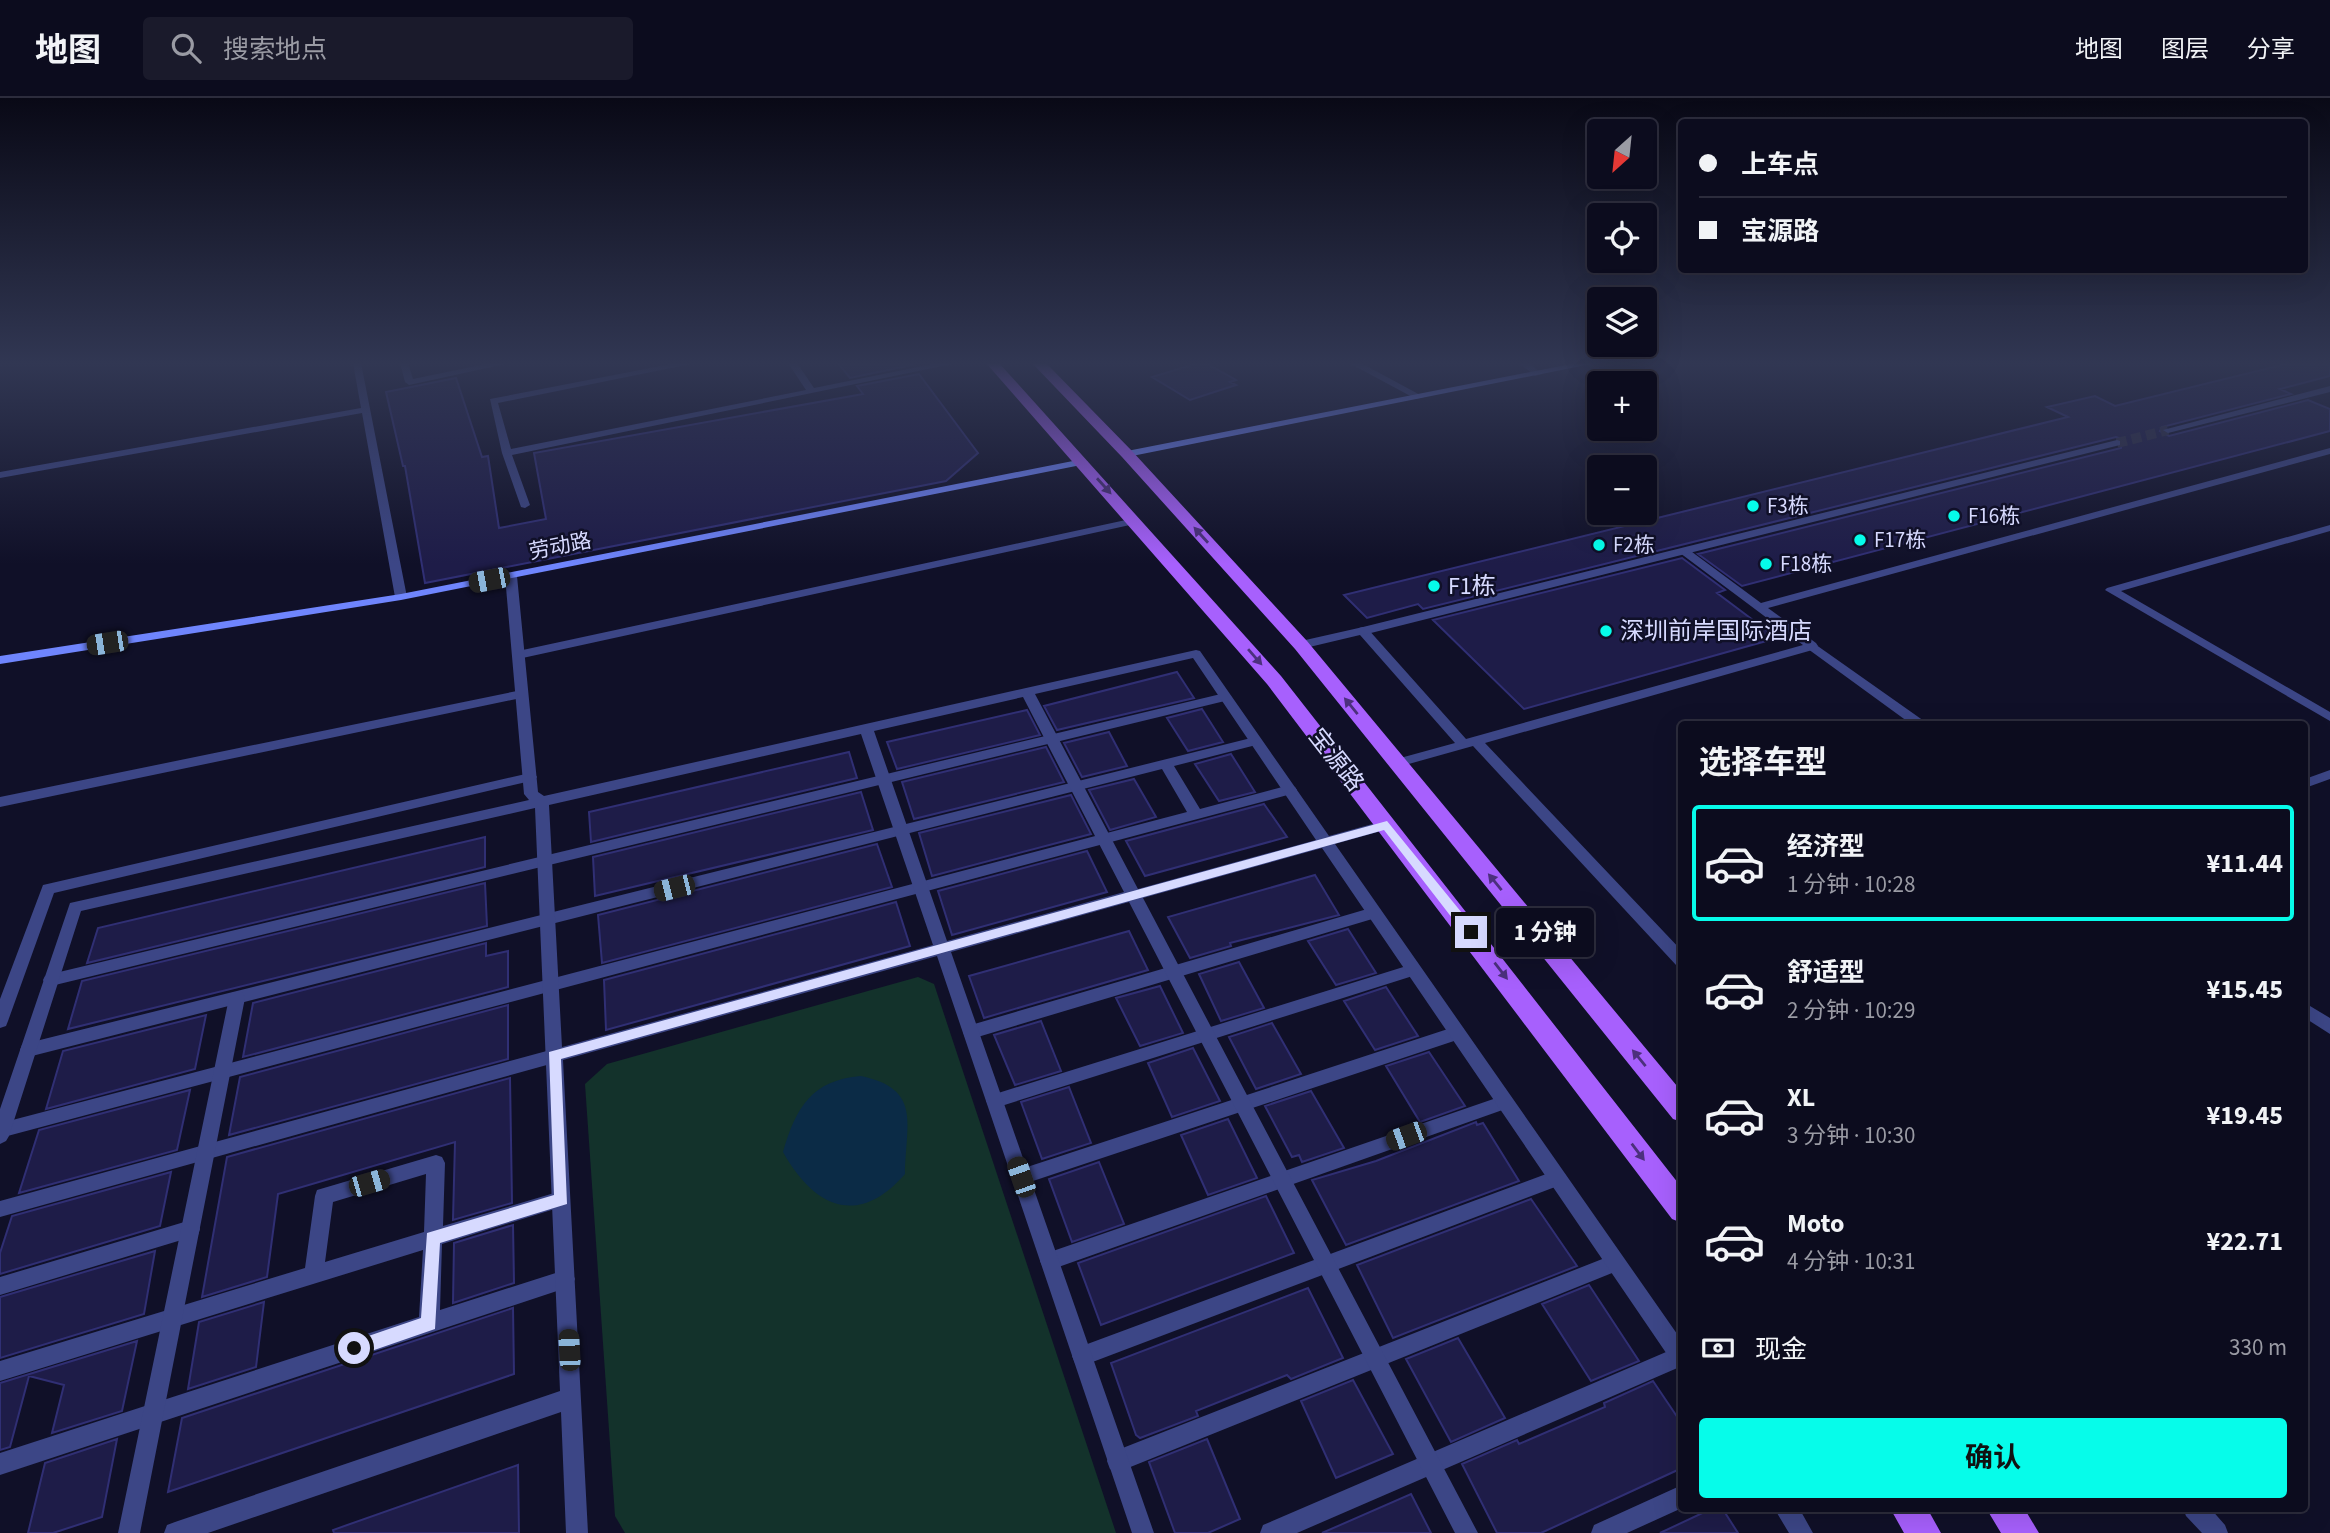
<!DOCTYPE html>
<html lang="zh">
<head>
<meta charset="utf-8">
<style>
  body { margin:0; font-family:"Source Sans 3","Noto Sans SC",sans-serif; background:#1a1a2b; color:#f1f3f6; height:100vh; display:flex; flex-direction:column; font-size:26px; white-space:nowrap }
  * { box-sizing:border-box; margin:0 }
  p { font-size:23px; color:#9a9ba4 }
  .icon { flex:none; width:38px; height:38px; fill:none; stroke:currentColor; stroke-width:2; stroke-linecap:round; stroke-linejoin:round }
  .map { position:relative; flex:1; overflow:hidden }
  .side { position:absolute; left:1678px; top:623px; width:630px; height:791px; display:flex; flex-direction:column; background:#0c0c1e; border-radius:7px; box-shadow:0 7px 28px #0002,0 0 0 2px #2c2c3c }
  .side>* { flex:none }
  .top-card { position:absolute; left:1678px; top:21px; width:630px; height:154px; border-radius:7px; box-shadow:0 7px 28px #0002,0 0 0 2px #2c2c3c; display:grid; align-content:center; height:154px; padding:0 21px; background:#0c0c1e }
  .needle { width:46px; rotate:207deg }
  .tools { position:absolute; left:1587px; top:21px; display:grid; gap:14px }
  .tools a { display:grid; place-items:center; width:70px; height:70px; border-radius:7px; background:#0c0c1e; box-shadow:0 7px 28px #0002,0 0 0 2px #2c2c3c; font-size:35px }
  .end { position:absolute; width:32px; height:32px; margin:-16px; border:9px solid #d7daff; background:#111; box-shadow:0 0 0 4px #111 }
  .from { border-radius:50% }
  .bubble { position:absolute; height:49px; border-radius:7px; background:#0c0c1e; box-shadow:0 7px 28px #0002,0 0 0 2px #2c2c3c; font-size:23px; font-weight:700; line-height:49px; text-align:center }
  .car { position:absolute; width:21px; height:42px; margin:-21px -10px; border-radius:9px; box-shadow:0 0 5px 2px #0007; background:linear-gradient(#222 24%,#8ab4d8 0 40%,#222 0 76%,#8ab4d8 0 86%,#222 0) }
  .top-card b { display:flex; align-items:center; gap:24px; height:66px; font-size:26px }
  .top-card b+b { border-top:2px solid #2c2c3c }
  .top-card i { width:18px; height:18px; background:#f1f3f6 }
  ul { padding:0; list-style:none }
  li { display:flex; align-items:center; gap:21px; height:116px; margin:0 14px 10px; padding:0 7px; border:4px solid transparent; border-radius:7px }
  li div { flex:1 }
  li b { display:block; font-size:26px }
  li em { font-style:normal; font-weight:700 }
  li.current { border-color:#06fcea }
  li>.icon { width:63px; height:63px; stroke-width:1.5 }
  h2 { padding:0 21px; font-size:32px; line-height:84px }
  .pay { display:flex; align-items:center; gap:18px; height:77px; padding:0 21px; font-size:26px }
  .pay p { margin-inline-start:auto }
  .primary-button { display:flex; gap:14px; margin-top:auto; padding:14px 21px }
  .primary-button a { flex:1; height:80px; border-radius:7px; background:#06fcea; color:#111; font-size:28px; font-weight:700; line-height:80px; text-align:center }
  header { display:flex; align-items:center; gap:42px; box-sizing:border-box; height:98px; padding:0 35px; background:#0c0c1e; border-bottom:2px solid #2c2c3c }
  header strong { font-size:33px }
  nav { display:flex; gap:38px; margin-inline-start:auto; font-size:24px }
  .search { width:490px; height:63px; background:#1a1a2b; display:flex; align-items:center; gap:18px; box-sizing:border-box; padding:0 24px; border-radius:7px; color:#9a9ba4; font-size:26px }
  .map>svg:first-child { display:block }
  .green { fill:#13322b }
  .water { fill:#0b2b46 }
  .building { fill:#1e1c48; stroke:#302f74; stroke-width:2 }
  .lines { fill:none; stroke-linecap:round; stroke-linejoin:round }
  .street-tunnel { stroke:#2e2e48; stroke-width:10; stroke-dasharray:10 5; stroke-linecap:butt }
  .lane { fill:#3c4686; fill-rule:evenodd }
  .street { fill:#3c4686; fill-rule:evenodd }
  .secondary { fill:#6f85fd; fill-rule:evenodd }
  .primary { fill:#a760fd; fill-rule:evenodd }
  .oneway { fill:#4c307d }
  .route { fill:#d7daff }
  .poi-dot { fill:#06fcea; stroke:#101028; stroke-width:2.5 }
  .labels { text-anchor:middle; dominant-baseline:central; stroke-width:5; stroke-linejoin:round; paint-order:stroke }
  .far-poi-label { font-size:21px; fill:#d7daff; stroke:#101028; text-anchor:start }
  .far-street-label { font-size:21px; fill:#d7daff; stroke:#101028 }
  .poi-label { font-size:24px; fill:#d7daff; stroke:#101028; text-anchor:start }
  .street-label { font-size:24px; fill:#d7daff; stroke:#101028 }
</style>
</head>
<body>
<header>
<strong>地图</strong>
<div class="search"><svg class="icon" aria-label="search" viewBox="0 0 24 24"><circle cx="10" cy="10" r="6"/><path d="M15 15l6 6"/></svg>搜索地点</div>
<nav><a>地图</a><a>图层</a><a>分享</a></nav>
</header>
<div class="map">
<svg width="2330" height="1435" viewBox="0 0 2330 1435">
  <rect width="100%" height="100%" fill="#101028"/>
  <path class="green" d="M 918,879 L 934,886 L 1116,1435 L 625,1435 L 615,1418 L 585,986 L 607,966 Z"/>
  <path class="water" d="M 861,978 C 922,991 906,1025 905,1076 C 859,1129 815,1111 783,1054 C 796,1009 812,982 861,978 Z"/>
  <path class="building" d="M 838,265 L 911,265 L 912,267 L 850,280 Z
    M 1198,265 L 1209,267 L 1236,282 L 1230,284 L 1236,287 L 1190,302 L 1152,279 Z
    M 2290,265 L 2330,265 L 2330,278 L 2280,291 L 2291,296 L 2162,329 L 2160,333 L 2169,338 L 2308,302 L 2330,311 L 2330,333 L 1742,488 L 1698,456 L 2121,350 L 2122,341 L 2116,339 L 1423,511 L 1418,506 L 1367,520 L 1344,497 L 2068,319 L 2047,309 L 2095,298 L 2115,308 Z
    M 919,276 L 978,355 L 946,383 L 425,485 L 405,368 L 403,368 L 386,294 L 456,280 L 482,359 L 488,358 L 499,430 L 546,421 L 534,355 L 863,296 L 857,288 Z
    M 1682,460 L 1725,492 L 1717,495 L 1777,540 L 1524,611 L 1433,522 Z
    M 1177,574 L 1194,600 L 1057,632 L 1044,608 Z
    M 1202,611 L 1223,644 L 1188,653 L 1167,620 Z
    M 1027,612 L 1040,637 L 897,671 L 887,644 Z
    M 1109,634 L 1127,668 L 1082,679 L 1064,645 Z
    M 1046,649 L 1064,684 L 914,721 L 902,684 Z
    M 849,654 L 857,680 L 591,744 L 589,714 Z
    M 1231,656 L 1255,694 L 1219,703 L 1195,666 Z
    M 1134,681 L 1156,719 L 1110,732 L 1089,692 Z
    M 861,694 L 873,732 L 595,798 L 593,759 Z
    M 1071,697 L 1091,736 L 932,778 L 919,735 Z
    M 1264,706 L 1287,739 L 1145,778 L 1126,743 Z
    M 485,739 L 485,769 L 87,865 L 98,830 Z
    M 877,746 L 892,789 L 602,865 L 598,817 Z
    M 1087,753 L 1107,794 L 952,837 L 938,793 Z
    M 1315,777 L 1339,817 L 1230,845 L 1231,848 L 1190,860 L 1168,819 Z
    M 485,785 L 487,828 L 68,931 L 82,883 Z
    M 896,804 L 910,848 L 606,932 L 604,882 Z
    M 1348,831 L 1376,875 L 1336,887 L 1308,843 Z
    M 1129,833 L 1148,872 L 984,920 L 969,878 Z
    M 486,845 L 486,858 L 508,853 L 508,889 L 243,959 L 253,905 Z
    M 1239,864 L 1264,910 L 1221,923 L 1199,876 Z
    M 1160,888 L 1183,935 L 1140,948 L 1116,900 Z
    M 1386,889 L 1418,938 L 1375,952 L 1344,903 Z
    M 508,907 L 508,961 L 229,1037 L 240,979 Z
    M 206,917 L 195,971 L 46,1011 L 63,953 Z
    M 1041,923 L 1061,973 L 1015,987 L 994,937 Z
    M 1272,925 L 1301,976 L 1256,991 L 1229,939 Z
    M 1193,950 L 1220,1003 L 1172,1019 L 1148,965 Z
    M 1429,954 L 1465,1008 L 1420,1024 L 1386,968 Z
    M 510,980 L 512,1105 L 453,1122 L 455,1044 L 278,1096 L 267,1179 L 202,1199 L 227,1059 Z
    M 1069,989 L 1091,1045 L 1042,1061 L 1021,1004 Z
    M 190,992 L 177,1052 L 19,1095 L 39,1032 Z
    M 1311,993 L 1344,1050 L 1302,1064 L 1299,1057 L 1292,1059 L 1265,1008 Z
    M 1228,1021 L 1257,1080 L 1208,1097 L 1181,1037 Z
    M 1476,1024 L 1477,1027 L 1483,1025 L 1519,1083 L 1346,1147 L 1312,1082 L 1376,1063 Z
    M 1099,1064 L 1124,1126 L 1072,1144 L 1049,1081 Z
    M 171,1074 L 160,1128 L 0,1176 L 0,1155 L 12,1118 Z
    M 1266,1098 L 1294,1155 L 1101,1227 L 1078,1165 Z
    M 1531,1101 L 1577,1168 L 1393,1240 L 1357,1167 Z
    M 513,1127 L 514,1185 L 453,1205 L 454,1145 Z
    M 155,1153 L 144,1216 L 0,1260 L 0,1199 Z
    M 1589,1187 L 1639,1263 L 1591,1283 L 1542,1206 Z
    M 1308,1190 L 1343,1260 L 1291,1281 L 1287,1277 L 1196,1313 L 1198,1318 L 1140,1340 L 1136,1337 L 1111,1265 Z
    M 264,1204 L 256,1269 L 188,1291 L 199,1224 Z
    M 513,1210 L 514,1276 L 168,1394 L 182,1320 Z
    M 1458,1240 L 1505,1320 L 1451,1344 L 1406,1261 Z
    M 137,1243 L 122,1313 L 52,1335 L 64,1287 L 29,1278 L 10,1349 L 0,1352 L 0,1285 Z
    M 1353,1282 L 1393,1356 L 1336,1380 L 1301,1303 Z
    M 1653,1283 L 1682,1326 L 1682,1370 L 1541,1435 L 1497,1435 L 1462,1366 L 1517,1342 L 1519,1346 L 1605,1309 L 1604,1305 Z
    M 117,1341 L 102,1419 L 53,1435 L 28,1435 L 45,1365 Z
    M 1207,1341 L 1240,1421 L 1208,1435 L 1175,1435 L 1149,1364 Z
    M 518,1367 L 519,1435 L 334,1435 L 333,1432 Z
    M 1411,1396 L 1431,1435 L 1322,1435 Z
    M 1713,1410 L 1722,1410 L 1738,1435 L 1660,1435 Z"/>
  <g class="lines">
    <path class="street-tunnel" d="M 2117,345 L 2168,332"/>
    <path class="lane" d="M 400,265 L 408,265 L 413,281 L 490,265 L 510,265 L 409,287 L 405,284 Z
      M 676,265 L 696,265 L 498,305 L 511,351 L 806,292 L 788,265 L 797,265 L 814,290 L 938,265 L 957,265 L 512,357 L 530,407 L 525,410 L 521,409 L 502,355 L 490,301 Z
      M 2330,350 L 2330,356 L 1768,510 L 1816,545 L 1818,548 L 1816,551 L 1485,645 L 1682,853 L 1682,869 L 1676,867 L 1473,648 L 1398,669 L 1393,668 L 1391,665 L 1393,662 L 1455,645 L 1360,537 L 1301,551 L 1295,547 L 1301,543 L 1363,529 L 1367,530 L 1466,641 L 1803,547 L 1680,455 L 1680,451 L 1688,451 L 1761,505 Z
      M 1135,420 L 1140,423 L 1139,425 L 518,561 L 512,557 L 518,553 Z
      M 522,592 L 526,593 L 528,596 L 526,599 L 0,709 L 0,699 Z
      M 1225,595 L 1229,596 L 1231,599 L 1229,602 L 51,888 L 45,886 L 43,882 L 45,878 L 51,876 Z
      M 1255,639 L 1262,643 L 1260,646 L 1174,668 L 1200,711 L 1290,687 L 1295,689 L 1297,692 L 1295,695 L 0,1040 L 1,1025 L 1187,714 L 1162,671 L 28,959 L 22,957 L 20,952 L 22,947 L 28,945 Z
      M 530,675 L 535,676 L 537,679 L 535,682 L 54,795 L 8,923 L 6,928 L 0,930 L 0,901 L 43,787 Z
      M 1374,809 L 1379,811 L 1382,815 L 1379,819 L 971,941 L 965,939 L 963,934 L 965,929 L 971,927 Z
      M 1413,866 L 1419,868 L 1421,872 L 1419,876 L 995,1010 L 989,1008 L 986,1003 L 989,998 L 995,996 Z
      M 1457,928 L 1463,930 L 1465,935 L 1463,940 L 1021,1087 L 1015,1085 L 1012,1079 L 1015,1073 L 1021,1071 Z
      M 554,951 L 560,953 L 562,958 L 560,963 L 554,965 L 0,1119 L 0,1103 Z
      M 1505,997 L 1511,999 L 1514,1004 L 1511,1009 L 1050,1172 L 1043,1169 L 1040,1163 L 1043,1157 L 1050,1154 Z
      M 436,1057 L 442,1059 L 445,1065 L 443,1128 L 561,1093 L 568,1095 L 570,1101 L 568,1107 L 561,1109 L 442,1146 L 440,1212 L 565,1172 L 572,1174 L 575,1181 L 572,1188 L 0,1377 L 0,1355 L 419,1219 L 423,1152 L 0,1283 L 0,1263 L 305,1170 L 315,1098 L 317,1092 ZM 426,1076 L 424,1134 L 325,1164 L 333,1104 Z
      M 1557,1072 L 1563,1074 L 1566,1080 L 1563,1086 L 1082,1268 L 1075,1265 L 1072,1258 L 1075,1251 L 1082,1248 Z
      M 191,1122 L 198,1125 L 200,1131 L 198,1137 L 0,1197 L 0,1179 Z
      M 1615,1156 L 1622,1159 L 1625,1165 L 1622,1171 L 1118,1374 L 1110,1371 L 1107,1363 L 1110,1355 Z
      M 1680,1248 L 1682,1268 L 1297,1435 L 1260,1435 L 1263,1427 Z
      M 1682,1387 L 1682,1410 L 1627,1435 L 1591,1435 L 1594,1427 Z
      M 2183,1410 L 2210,1410 L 2225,1427 L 2228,1435 L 2202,1435 L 2186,1418 Z"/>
    <path class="street" d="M 353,265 L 361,265 L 407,499 L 405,501 L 397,501 L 395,499 L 362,315 L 0,380 L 0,374 L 361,310 Z
      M 1349,265 L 1361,265 L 1424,299 L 1416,301 Z
      M 1519,265 L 1529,265 L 1542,276 L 1535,278 Z
      M 2330,288 L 2330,294 L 2168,335 L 2163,332 Z
      M 2117,342 L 2120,343 L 2120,347 L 1363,537 L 1357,533 L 1359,530 Z
      M 2330,427 L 2330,433 L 2121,493 L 2330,614 L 2330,623 L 2105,492 L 2107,490 Z
      M 511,475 L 517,478 L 538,694 L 544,698 L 1196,552 L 1200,553 L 1329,738 L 1387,722 L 1392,724 L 1394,727 L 1392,730 L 1335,746 L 1682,1243 L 1682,1271 L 1675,1268 L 1322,750 L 1143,800 L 1478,1435 L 1455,1435 L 1129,804 L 951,854 L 1154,1435 L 1132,1435 L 937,858 L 563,962 L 588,1435 L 566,1435 L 561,1314 L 208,1435 L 164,1435 L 167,1427 L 175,1424 L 560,1293 L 535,710 L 81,813 L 9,1038 L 6,1043 L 0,1046 L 0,1011 L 70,805 L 529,702 L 524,696 L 505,478 ZM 1193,560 L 1316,742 L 1138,791 L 1035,596 ZM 1023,599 L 1124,794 L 947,843 L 874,633 ZM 861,636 L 933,847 L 562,949 L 549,707 Z
      M 1812,544 L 1924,623 L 1925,626 L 1911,626 L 1808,551 L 1806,548 Z
      M 2330,672 L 2330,681 L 2305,690 L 2305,681 Z
      M 237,894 L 243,895 L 245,900 L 140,1435 L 118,1435 L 229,900 L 231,895 Z
      M 2305,905 L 2330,920 L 2330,936 L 2305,920 Z
      M 1774,1410 L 1799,1410 L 1813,1435 L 1789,1435 Z"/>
    <path class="secondary" d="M 1576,265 L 1596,265 L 1127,359 L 1122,356 L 1127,353 Z
      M 1083,361 L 1088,364 L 1086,366 L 401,502 L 0,566 L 0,558 L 401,496 Z"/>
    <path class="primary" d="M 986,265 L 999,265 L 1281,578 L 1682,1090 L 1682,1125 L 1672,1121 L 1267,586 Z
      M 1032,265 L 1046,265 L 1132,353 L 1307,543 L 1682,994 L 1682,1024 L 1673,1021 L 1295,551 L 1122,359 Z
      M 1890,1410 L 1927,1410 L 1941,1435 L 1904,1435 Z
      M 1986,1410 L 2024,1410 L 2039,1435 L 2001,1435 Z"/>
  </g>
  <defs><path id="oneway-solid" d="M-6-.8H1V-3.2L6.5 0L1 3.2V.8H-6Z" transform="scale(1.75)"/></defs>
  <g class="oneway">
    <use href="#oneway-solid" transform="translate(1104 388) rotate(48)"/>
    <use href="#oneway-solid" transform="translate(1201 437) rotate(-132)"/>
    <use href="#oneway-solid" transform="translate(1255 559) rotate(49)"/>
    <use href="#oneway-solid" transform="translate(1351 608) rotate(-129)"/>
    <use href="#oneway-solid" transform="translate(1495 784) rotate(-129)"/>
    <use href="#oneway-solid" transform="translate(1501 873) rotate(52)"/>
    <use href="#oneway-solid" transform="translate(1639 960) rotate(-129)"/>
    <use href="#oneway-solid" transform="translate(1638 1054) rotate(53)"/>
  </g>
  <linearGradient id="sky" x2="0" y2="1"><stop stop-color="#090916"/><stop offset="0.57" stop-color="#313753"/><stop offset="1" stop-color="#313753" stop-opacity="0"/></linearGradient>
  <rect width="2330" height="466" fill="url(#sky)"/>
  <path class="route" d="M 1387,723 L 1475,831 L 1475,838 L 1466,838 L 1384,732 L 561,961 L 567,1106 L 440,1145 L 435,1231 L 354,1259 L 348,1256 L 348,1245 L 421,1220 L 427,1135 L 554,1097 L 549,954 Z"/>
  <g class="poi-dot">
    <circle cx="1753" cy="408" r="7"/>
    <circle cx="1954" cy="418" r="7"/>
    <circle cx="1860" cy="442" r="7"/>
    <circle cx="1599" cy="447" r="7"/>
    <circle cx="1766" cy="466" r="7"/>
    <circle cx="1434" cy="488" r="7"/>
    <circle cx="1606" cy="533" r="7"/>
  </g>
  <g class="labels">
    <g class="far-poi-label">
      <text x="1767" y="408">F3栋</text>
      <text x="1968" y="418">F16栋</text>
      <text x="1874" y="442">F17栋</text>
      <text x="1613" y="447">F2栋</text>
      <text x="1780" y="466">F18栋</text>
    </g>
    <g class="far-street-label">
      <text transform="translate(560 448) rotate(-11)">劳动路</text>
    </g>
    <g class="poi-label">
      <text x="1448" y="488">F1栋</text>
      <text x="1620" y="533">深圳前岸国际酒店</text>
    </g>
    <g class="street-label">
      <text transform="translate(1336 662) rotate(52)">宝源路</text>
    </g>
  </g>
</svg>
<div class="tools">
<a><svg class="needle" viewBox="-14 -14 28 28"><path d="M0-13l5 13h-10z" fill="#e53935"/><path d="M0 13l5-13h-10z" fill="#9a9ba4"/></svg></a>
<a><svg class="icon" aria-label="locate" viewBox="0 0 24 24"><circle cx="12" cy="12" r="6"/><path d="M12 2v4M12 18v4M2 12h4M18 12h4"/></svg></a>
<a><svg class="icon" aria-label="layers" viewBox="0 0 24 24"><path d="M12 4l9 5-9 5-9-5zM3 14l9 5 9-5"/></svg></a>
<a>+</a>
<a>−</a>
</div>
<i class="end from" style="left:354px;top:1250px"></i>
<i class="end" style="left:1471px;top:834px"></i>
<div class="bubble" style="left:1496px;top:810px;width:98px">1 分钟</div>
<i class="car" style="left:489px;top:482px;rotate:259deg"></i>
<i class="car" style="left:107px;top:545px;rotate:261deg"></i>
<i class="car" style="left:674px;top:790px;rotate:256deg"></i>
<i class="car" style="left:1406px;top:1038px;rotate:250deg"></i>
<i class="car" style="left:1021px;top:1079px;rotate:341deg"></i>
<i class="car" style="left:369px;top:1085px;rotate:74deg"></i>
<i class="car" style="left:569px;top:1252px;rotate:357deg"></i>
<div class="top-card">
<b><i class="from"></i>上车点</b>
<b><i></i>宝源路</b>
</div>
<section class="side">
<h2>选择车型</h2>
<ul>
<li class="current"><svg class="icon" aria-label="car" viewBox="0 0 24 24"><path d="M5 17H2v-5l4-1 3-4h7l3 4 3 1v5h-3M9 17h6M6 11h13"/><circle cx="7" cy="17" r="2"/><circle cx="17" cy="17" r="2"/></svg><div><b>经济型</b><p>1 分钟 · 10:28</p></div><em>¥11.44</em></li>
<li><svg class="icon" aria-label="car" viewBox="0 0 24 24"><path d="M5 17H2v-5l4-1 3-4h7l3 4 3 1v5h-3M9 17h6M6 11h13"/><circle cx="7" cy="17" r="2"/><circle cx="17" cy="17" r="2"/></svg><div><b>舒适型</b><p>2 分钟 · 10:29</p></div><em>¥15.45</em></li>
<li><svg class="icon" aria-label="car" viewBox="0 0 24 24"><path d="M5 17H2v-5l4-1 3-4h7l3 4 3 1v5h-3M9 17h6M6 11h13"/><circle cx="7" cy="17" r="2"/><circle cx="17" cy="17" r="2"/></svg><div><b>XL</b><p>3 分钟 · 10:30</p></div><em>¥19.45</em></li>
<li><svg class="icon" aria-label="car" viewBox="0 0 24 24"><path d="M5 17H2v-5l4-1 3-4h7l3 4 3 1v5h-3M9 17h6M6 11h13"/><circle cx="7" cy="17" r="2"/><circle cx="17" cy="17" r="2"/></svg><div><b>Moto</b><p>4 分钟 · 10:31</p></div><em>¥22.71</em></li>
</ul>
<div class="pay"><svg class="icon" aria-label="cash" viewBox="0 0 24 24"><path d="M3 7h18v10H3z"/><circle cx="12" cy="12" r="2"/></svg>现金<p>330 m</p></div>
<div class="primary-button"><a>确认</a></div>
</section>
</div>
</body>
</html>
